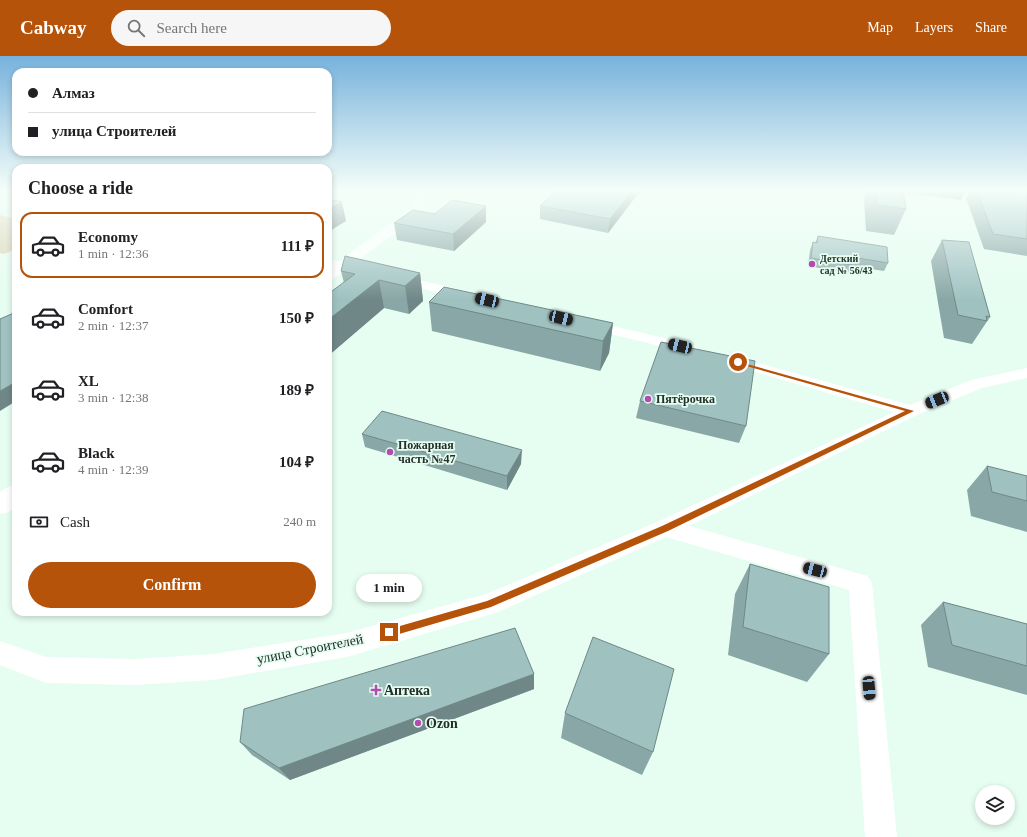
<!DOCTYPE html>
<html lang="en">
<head>
<meta charset="utf-8">
<style>
  body { margin:0; font-family:Georgia,serif; background:#f6f6f6; color:#202124; height:100vh; display:flex; flex-direction:column; font-size:15px; white-space:nowrap }
  * { box-sizing:border-box; margin:0 }
  p { font-size:13px; color:#757577 }
  .icon { flex:none; width:22px; height:22px; fill:none; stroke:currentColor; stroke-width:2; stroke-linecap:round; stroke-linejoin:round }
  .map { position:relative; flex:1; overflow:hidden }
  .panel { position:absolute; left:12px; top:108px; width:320px; height:452px; display:flex; flex-direction:column; background:#fff; border-radius:12px; box-shadow:0 2px 6px #0003 }
  .panel>* { flex:none }
  .top-card { position:absolute; left:12px; top:12px; width:320px; height:88px; border-radius:12px; box-shadow:0 2px 6px #0003; display:grid; align-content:center; height:88px; padding:0 16px; background:#fff }
  .fabs { position:absolute; left:975px; top:729px; display:grid; gap:8px }
  .fabs a { display:grid; place-items:center; width:40px; height:40px; border-radius:50%; background:#fff; box-shadow:0 2px 6px #0003; font-size:20px }
  .end { position:absolute; width:18px; height:18px; margin:-9px; border:5px solid #b45309; background:#fff; box-shadow:0 0 0 2px #fff }
  .from { border-radius:50% }
  .bubble { position:absolute; height:28px; border-radius:14px; background:#fff; box-shadow:0 2px 6px #0003; font-size:13px; font-weight:800; line-height:28px; text-align:center }
  .car { position:absolute; width:12px; height:24px; margin:-12px -6px; border-radius:5px; box-shadow:0 0 3px 1px #0007; background:linear-gradient(#222 24%,#8ab4d8 0 40%,#222 0 76%,#8ab4d8 0 86%,#222 0) }
  .top-card b { display:flex; align-items:center; gap:14px; height:38px; font-size:15px }
  .top-card b+b { border-top:1px solid #e0e0e0 }
  .top-card i { width:10px; height:10px; background:#202124 }
  ul { padding:0; list-style:none }
  li { display:flex; align-items:center; gap:12px; height:66px; margin:0 8px 6px; padding:0 8px; border:2px solid transparent; border-radius:12px }
  li div { flex:1 }
  li b { display:block; font-size:15px }
  li em { font-style:normal; font-weight:800 }
  li.active { border-color:#b45309 }
  li>.icon { width:36px; height:36px; stroke-width:1.5 }
  h2 { padding:0 16px; font-size:18px; line-height:48px }
  .pay { display:flex; align-items:center; gap:10px; height:44px; padding:0 16px; font-size:15px }
  .pay p { margin-inline-start:auto }
  .cta { display:flex; gap:8px; margin-top:auto; padding:8px 16px }
  .cta a { flex:1; height:46px; border-radius:24px; background:#b45309; color:#fff; font-size:16px; font-weight:800; line-height:46px; text-align:center }
  header { display:flex; align-items:center; gap:24px; box-sizing:border-box; height:56px; padding:0 20px; background:#b45309; color:#fff }
  header strong { font-size:19px }
  nav { display:flex; gap:22px; margin-inline-start:auto; font-size:14px }
  .search { width:280px; height:36px; background:#f6f6f6; display:flex; align-items:center; gap:10px; box-sizing:border-box; padding:0 14px; border-radius:22px; color:#757577; font-size:15px }
  .map>svg:first-child { display:block }
  .green { fill:#dbd3b0 }
  .lines { fill:none; stroke-linecap:round; stroke-linejoin:round }
  .street { fill:#fff; fill-rule:evenodd }
  .secondary { fill:#fff; fill-rule:evenodd }
  .wall { fill:#89a7a6 }
  .shaded-wall { fill:#6f8887 }
  .building { fill:#9fc2c1; stroke:#6f8887 }
  .route { fill:#b45309 }
  .poi-dot { fill:#b04cb2; stroke:#e6fdf1; stroke-width:1.5 }
  .labels { text-anchor:middle; dominant-baseline:central; stroke-width:3.5; stroke-linejoin:round; paint-order:stroke }
  .far-poi-label { font-size:10px; font-weight:bold; fill:#242f2a; stroke:#e6fdf1; text-anchor:start }
  .poi-label { font-size:12px; font-weight:bold; fill:#242f2a; stroke:#e6fdf1; text-anchor:start }
  .near-street-label { font-size:14px; fill:#242f2a; stroke:#e6fdf1 }
  .near-poi-label { font-size:14px; font-weight:bold; fill:#242f2a; stroke:#e6fdf1; text-anchor:start }
</style>
</head>
<body>
<header>
<strong>Cabway</strong>
<div class="search"><svg class="icon" aria-label="search" viewBox="0 0 24 24"><circle cx="10" cy="10" r="6"/><path d="M15 15l6 6"/></svg>Search here</div>
<nav><a>Map</a><a>Layers</a><a>Share</a></nav>
</header>
<div class="map">
<svg width="1027" height="781" viewBox="0 0 1027 781">
  <rect width="100%" height="100%" fill="#e6fdf1"/>
  <path class="green" d="M 0,159 L 16,163 L 16,193 L 4,198 L 0,197 Z"/>
  <g class="lines">
    <path class="street" d="M 328,203 L 365,211 L 366,214 L 365,217 L 360,218 L 328,211 Z
      M 396,219 L 472,236 L 474,239 L 472,242 L 467,243 L 391,226 L 389,223 L 391,220 Z
      M 586,264 L 695,289 L 697,292 L 695,295 L 689,297 L 581,271 L 579,268 L 581,265 Z
      M 730,299 L 910,349 L 971,324 L 1027,312 L 1027,322 L 982,332 L 917,359 L 689,470 L 868,520 L 872,527 L 897,781 L 865,781 L 849,534 L 666,481 L 498,556 L 347,601 L 213,624 L 136,629 L 46,627 L 0,609 L 0,585 L 46,601 L 136,603 L 213,598 L 347,577 L 486,538 L 657,466 L 894,356 L 724,307 L 722,304 L 724,301 Z"/>
    <path class="secondary" d="M 415,135 L 427,135 L 423,151 L 413,164 L 333,223 L 328,225 L 328,213 L 403,158 L 411,150 Z
      M 16,428 L 16,450 L 9,456 L 0,458 L 0,436 L 8,431 Z"/>
  </g>
  <path class="wall" d="M 640,135 L 608,177 L 540,163 L 540,150 Z
    M 867,135 L 966,135 L 961,144 L 903,136 L 906,153 L 894,179 L 866,175 L 864,143 Z
    M 970,135 L 1027,135 L 1027,200 L 984,193 L 966,142 Z
    M 486,150 L 486,166 L 454,195 L 397,184 L 394,167 L 435,158 Z
    M 818,180 L 888,207 L 884,215 L 851,210 L 848,217 L 808,210 L 810,194 L 813,186 L 815,187 Z
    M 942,184 L 990,261 L 972,288 L 944,282 L 931,205 Z
    M 341,215 L 420,217 L 423,245 L 409,258 L 384,252 L 328,300 L 328,238 L 344,227 Z
    M 429,246 L 613,267 L 609,297 L 600,315 L 432,275 Z
    M 640,345 L 746,370 L 739,387 L 636,362 Z
    M 362,378 L 521,408 L 507,434 L 365,391 Z
    M 987,410 L 1027,420 L 1027,476 L 971,460 L 967,434 Z
    M 750,508 L 829,598 L 807,626 L 728,599 L 735,538 Z
    M 943,546 L 1027,568 L 1027,639 L 928,611 L 921,569 Z
    M 534,618 L 534,633 L 290,724 L 252,699 L 240,686 Z
    M 565,657 L 653,696 L 642,719 L 561,682 Z"/>
  <path class="shaded-wall" d="M 632,135 L 640,135 L 608,177 L 610,163 Z
    M 342,146 L 346,165 L 328,176 L 328,153 Z
    M 486,150 L 486,166 L 454,195 L 453,178 Z
    M 420,217 L 423,245 L 409,258 L 405,230 Z
    M 379,224 L 384,252 L 328,300 L 328,264 Z
    M 613,267 L 609,297 L 600,315 L 603,285 Z
    M 16,326 L 16,345 L 0,355 L 0,335 Z
    M 522,394 L 521,408 L 507,434 L 507,420 Z
    M 534,618 L 534,633 L 290,724 L 279,712 Z"/>
  <path class="building" d="M 556,135 L 632,135 L 610,163 L 540,150 Z
    M 876,135 L 903,135 L 906,153 L 877,149 Z
    M 977,135 L 1027,135 L 1027,183 L 993,178 Z
    M 328,143 L 342,146 L 328,153 Z
    M 452,144 L 486,150 L 453,178 L 394,167 L 413,154 L 435,158 Z
    M 818,180 L 887,191 L 888,207 L 852,201 L 851,209 L 811,202 L 813,186 L 817,187 Z
    M 942,184 L 969,186 L 990,261 L 986,260 L 987,265 L 958,259 Z
    M 345,200 L 420,217 L 405,230 L 379,224 L 328,264 L 328,238 L 355,218 L 341,215 Z
    M 444,231 L 613,267 L 603,285 L 429,246 Z
    M 16,256 L 16,326 L 0,335 L 0,263 Z
    M 661,286 L 755,305 L 746,370 L 640,345 Z
    M 382,355 L 522,394 L 507,420 L 362,378 Z
    M 987,410 L 1027,420 L 1027,445 L 992,436 Z
    M 750,508 L 829,531 L 829,598 L 743,571 Z
    M 943,546 L 1027,568 L 1027,610 L 952,589 Z
    M 515,572 L 534,618 L 279,712 L 240,686 L 244,653 Z
    M 593,581 L 674,613 L 653,696 L 565,657 Z"/>
  <linearGradient id="sky" x2="0" y2="1"><stop stop-color="#77b2dc"/><stop offset="0.55" stop-color="#f4fef9"/><stop offset="1" stop-color="#f4fef9" stop-opacity="0"/></linearGradient>
  <rect width="1027" height="244" fill="url(#sky)"/>
  <path class="route" d="M 736,305 L 914,355 L 668,475 L 491,551 L 389,581 L 386,579 L 385,576 L 386,574 L 487,545 L 662,470 L 905,355 L 736,307 Z"/>
  <g class="poi-dot">
    <circle cx="812" cy="208" r="4"/>
    <circle cx="648" cy="343" r="4"/>
    <circle cx="390" cy="396" r="4"/>
    <path d="M374 628h4v4h4v4h-4v4h-4v-4h-4v-4h4z"/>
    <circle cx="418" cy="667" r="4"/>
  </g>
  <g class="labels">
    <g class="far-poi-label">
      <text x="820" y="202">Детский<tspan x="820" dy="12">сад № 56/43</tspan></text>
    </g>
    <g class="poi-label">
      <text x="656" y="343">Пятёрочка</text>
      <text x="398" y="389">Пожарная<tspan x="398" dy="14">часть №47</tspan></text>
    </g>
    <g class="near-street-label">
      <text transform="translate(310 593) rotate(-11)">улица Строителей</text>
    </g>
    <g class="near-poi-label">
      <text x="384" y="634">Аптека</text>
      <text x="426" y="667">Ozon</text>
    </g>
  </g>
</svg>
<div class="fabs">
<a><svg class="icon" aria-label="layers" viewBox="0 0 24 24"><path d="M12 4l9 5-9 5-9-5zM3 14l9 5 9-5"/></svg></a>
</div>
<i class="end from" style="left:738px;top:306px"></i>
<i class="end" style="left:389px;top:576px"></i>
<div class="bubble" style="left:356px;top:518px;width:66px">1 min</div>
<i class="car" style="left:487px;top:244px;rotate:283deg"></i>
<i class="car" style="left:561px;top:262px;rotate:103deg"></i>
<i class="car" style="left:680px;top:290px;rotate:283deg"></i>
<i class="car" style="left:937px;top:344px;rotate:248deg"></i>
<i class="car" style="left:815px;top:514px;rotate:285deg"></i>
<i class="car" style="left:869px;top:632px;rotate:175deg"></i>
<div class="top-card">
<b><i class="from"></i>Алмаз</b>
<b><i></i>улица Строителей</b>
</div>
<section class="panel">
<h2>Choose a ride</h2>
<ul>
<li class="active"><svg class="icon" aria-label="car" viewBox="0 0 24 24"><path d="M5 17H2v-5l4-1 3-4h7l3 4 3 1v5h-3M9 17h6M6 11h13"/><circle cx="7" cy="17" r="2"/><circle cx="17" cy="17" r="2"/></svg><div><b>Economy</b><p>1 min · 12:36</p></div><em>111 ₽</em></li>
<li><svg class="icon" aria-label="car" viewBox="0 0 24 24"><path d="M5 17H2v-5l4-1 3-4h7l3 4 3 1v5h-3M9 17h6M6 11h13"/><circle cx="7" cy="17" r="2"/><circle cx="17" cy="17" r="2"/></svg><div><b>Comfort</b><p>2 min · 12:37</p></div><em>150 ₽</em></li>
<li><svg class="icon" aria-label="car" viewBox="0 0 24 24"><path d="M5 17H2v-5l4-1 3-4h7l3 4 3 1v5h-3M9 17h6M6 11h13"/><circle cx="7" cy="17" r="2"/><circle cx="17" cy="17" r="2"/></svg><div><b>XL</b><p>3 min · 12:38</p></div><em>189 ₽</em></li>
<li><svg class="icon" aria-label="car" viewBox="0 0 24 24"><path d="M5 17H2v-5l4-1 3-4h7l3 4 3 1v5h-3M9 17h6M6 11h13"/><circle cx="7" cy="17" r="2"/><circle cx="17" cy="17" r="2"/></svg><div><b>Black</b><p>4 min · 12:39</p></div><em>104 ₽</em></li>
</ul>
<div class="pay"><svg class="icon" aria-label="cash" viewBox="0 0 24 24"><path d="M3 7h18v10H3z"/><circle cx="12" cy="12" r="2"/></svg>Cash<p>240 m</p></div>
<div class="cta"><a>Confirm</a></div>
</section>
</div>
</body>
</html>
